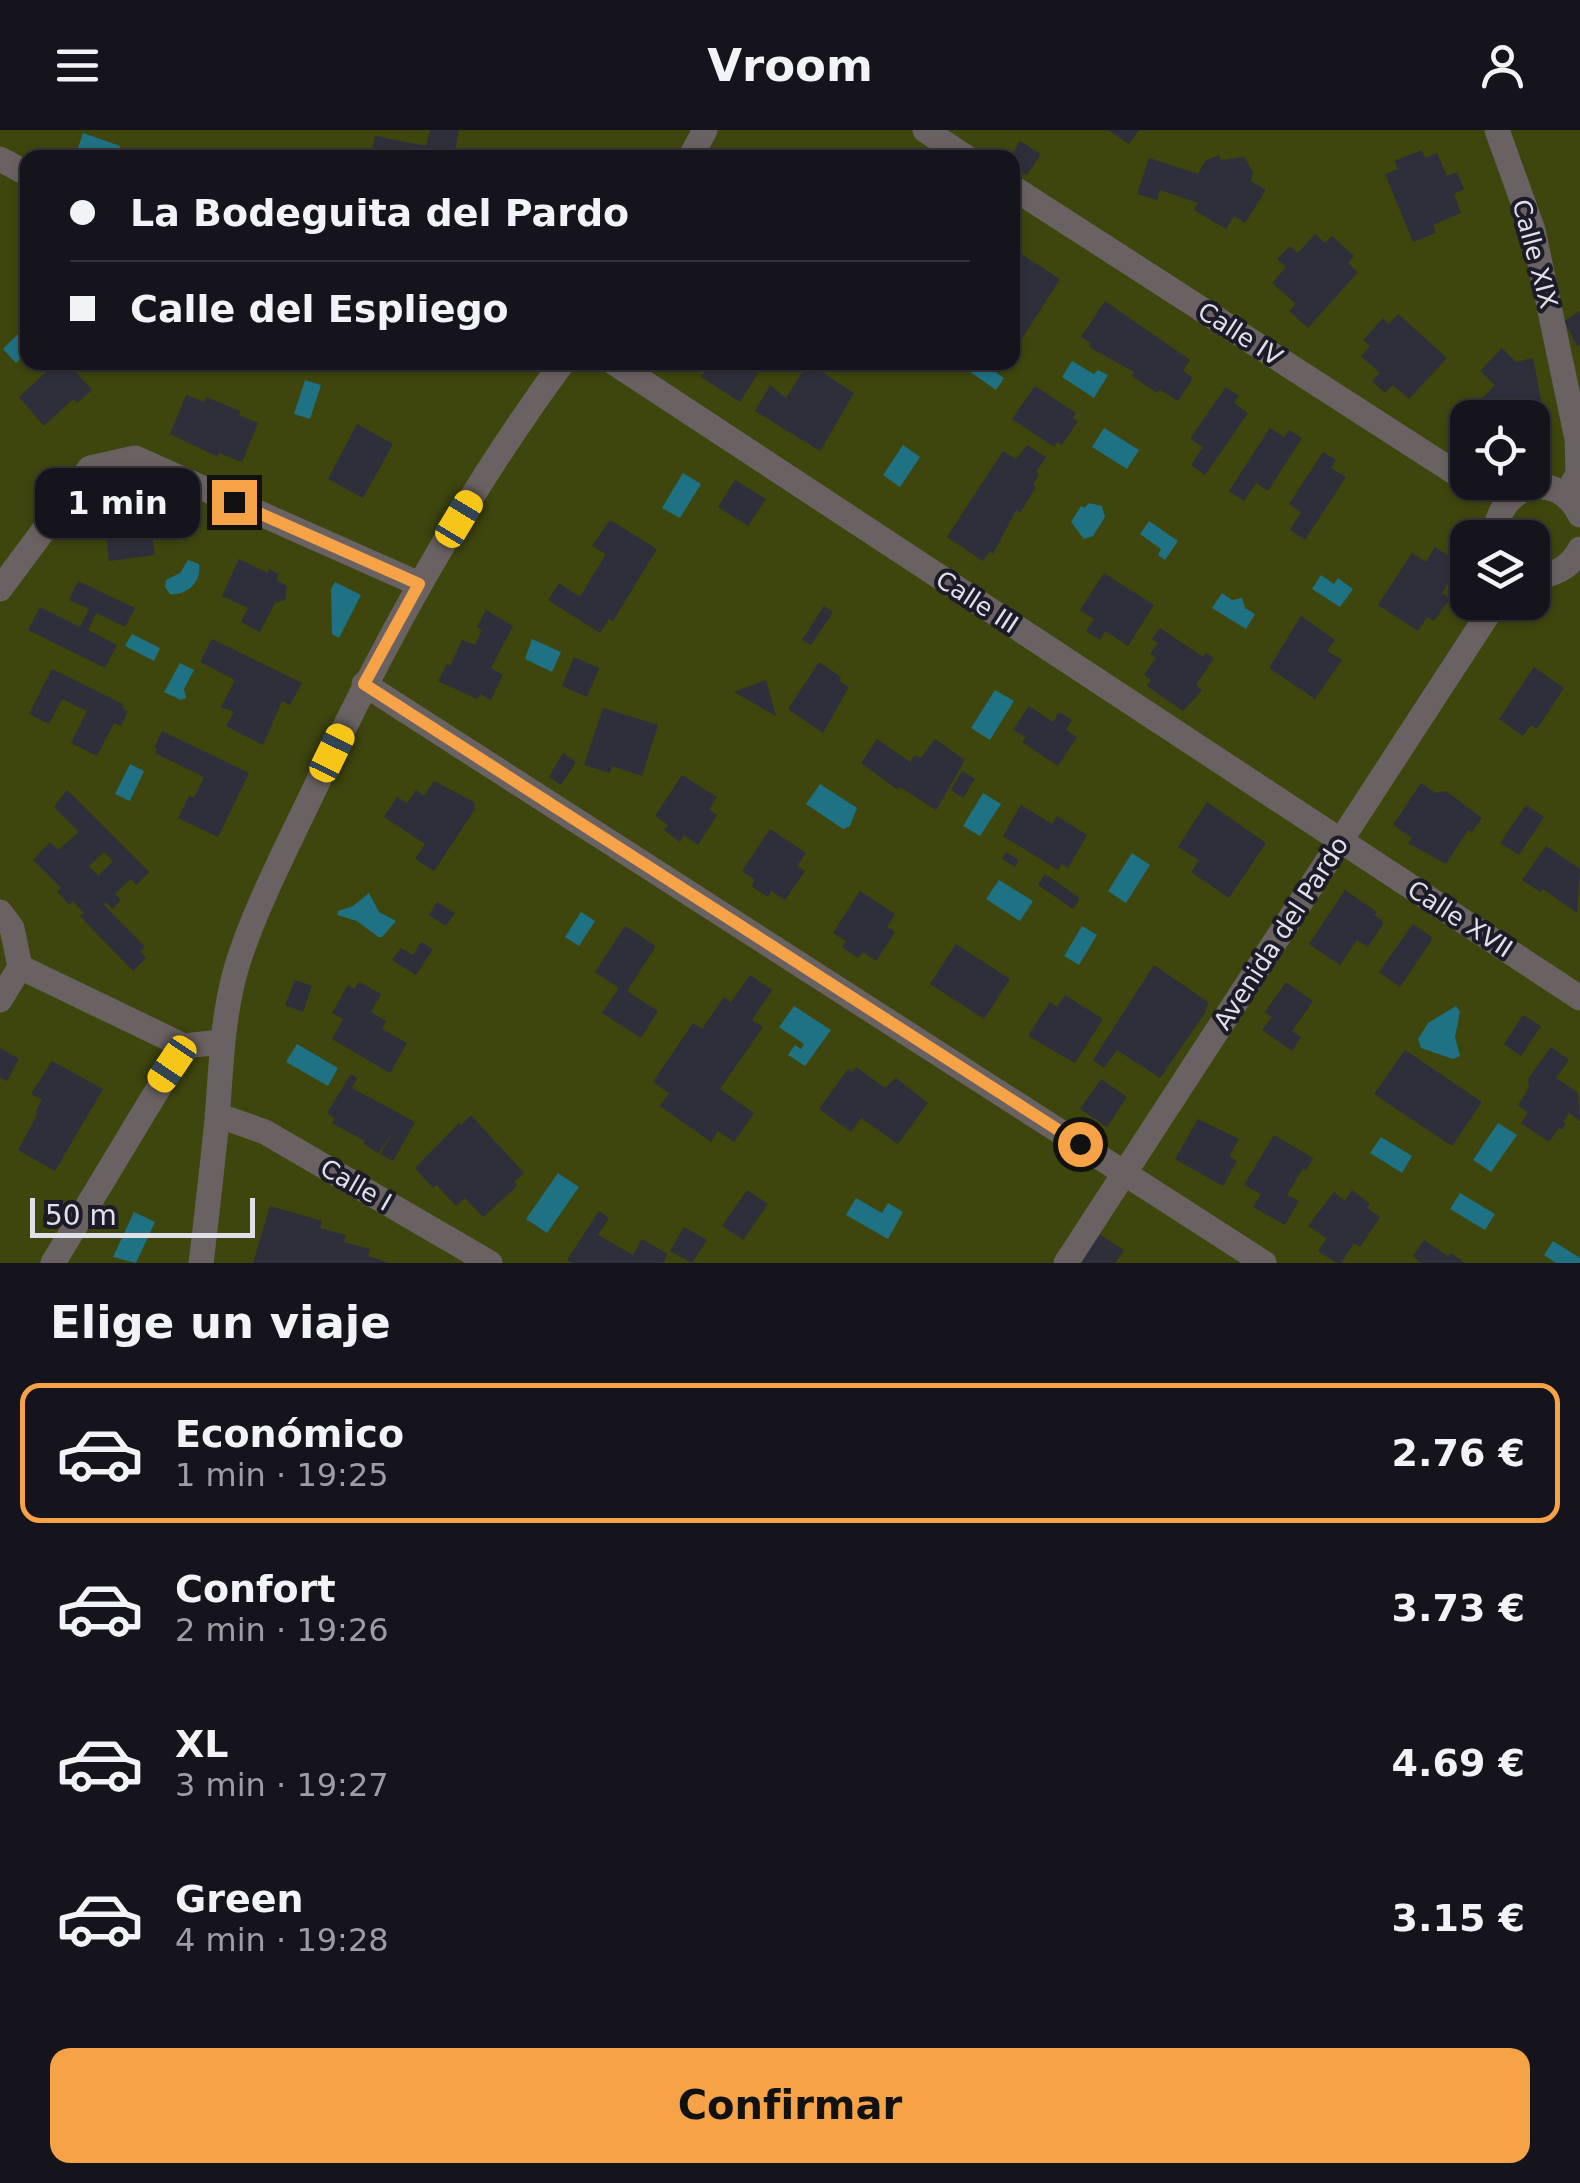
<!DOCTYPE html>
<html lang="es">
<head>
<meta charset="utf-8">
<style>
  body { margin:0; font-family:"DejaVu Sans",sans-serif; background:#22212a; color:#f1f3f6; height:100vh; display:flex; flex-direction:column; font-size:38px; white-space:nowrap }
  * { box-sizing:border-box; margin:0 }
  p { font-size:32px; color:#9d9ea4 }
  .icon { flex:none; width:55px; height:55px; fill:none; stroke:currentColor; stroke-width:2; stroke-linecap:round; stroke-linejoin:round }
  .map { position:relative; height:1133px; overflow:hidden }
  .sheet { display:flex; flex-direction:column; background:#15141d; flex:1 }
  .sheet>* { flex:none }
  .banner { position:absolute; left:20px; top:20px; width:1000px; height:220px; border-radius:20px; box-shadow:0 2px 8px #0004,0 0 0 2px #34333b; display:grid; align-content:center; height:220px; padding:0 50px; background:#15141d }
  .controls { position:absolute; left:1450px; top:270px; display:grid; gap:20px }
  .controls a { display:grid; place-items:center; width:100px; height:100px; border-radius:20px; background:#15141d; box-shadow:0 2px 8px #0004,0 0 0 2px #34333b; font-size:50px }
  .scale { position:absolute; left:30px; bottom:25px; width:225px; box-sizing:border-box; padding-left:10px; border:5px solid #e1e0e9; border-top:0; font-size:28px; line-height:35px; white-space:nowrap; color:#e1e0e9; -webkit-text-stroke:8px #1c1b27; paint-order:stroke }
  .end { position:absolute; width:45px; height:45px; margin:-22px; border:12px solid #f6a247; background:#111; box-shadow:0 0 0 5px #111 }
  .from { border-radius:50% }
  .bubble { position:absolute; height:70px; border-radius:20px; background:#15141d; box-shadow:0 2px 8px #0004,0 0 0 2px #34333b; font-size:32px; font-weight:800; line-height:70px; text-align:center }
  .car { position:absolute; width:30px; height:60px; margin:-30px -15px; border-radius:12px; box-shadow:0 0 8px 2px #0007; background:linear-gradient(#f5c518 24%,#345 0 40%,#f5c518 0 76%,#345 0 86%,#f5c518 0) }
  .banner b { display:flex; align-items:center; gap:35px; height:95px; font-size:38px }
  .banner b+b { border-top:2px solid #34333b }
  .banner i { width:25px; height:25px; background:#f1f3f6 }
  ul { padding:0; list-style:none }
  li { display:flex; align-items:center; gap:30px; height:140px; margin:0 20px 15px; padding:0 30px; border:5px solid transparent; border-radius:20px }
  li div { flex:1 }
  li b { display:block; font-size:38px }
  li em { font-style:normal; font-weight:800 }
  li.active { border-color:#f6a247 }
  li>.icon { width:90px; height:90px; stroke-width:1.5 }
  h2 { padding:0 50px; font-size:45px; line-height:120px }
  .cta { display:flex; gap:20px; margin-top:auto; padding:20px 50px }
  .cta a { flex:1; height:115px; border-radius:20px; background:#f6a247; color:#111; font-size:40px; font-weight:800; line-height:115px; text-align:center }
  header { display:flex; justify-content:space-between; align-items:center; height:130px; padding:0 50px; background:#15141d; font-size:45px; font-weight:800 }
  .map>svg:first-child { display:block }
  .green { fill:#3e450d; fill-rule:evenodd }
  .water { fill:#1f7283 }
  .building { fill:#2e2f3b; fill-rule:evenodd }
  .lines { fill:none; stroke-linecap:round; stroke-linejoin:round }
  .minor { stroke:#6a6262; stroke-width:25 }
  .route { stroke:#f6a247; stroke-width:12 }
  .labels { text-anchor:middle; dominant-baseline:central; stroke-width:8; stroke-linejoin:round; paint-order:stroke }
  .street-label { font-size:25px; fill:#e1e0e9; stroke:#1c1b27 }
</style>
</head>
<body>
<header><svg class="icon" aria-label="menu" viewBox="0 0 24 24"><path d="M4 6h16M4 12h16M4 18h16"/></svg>Vroom<svg class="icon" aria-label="person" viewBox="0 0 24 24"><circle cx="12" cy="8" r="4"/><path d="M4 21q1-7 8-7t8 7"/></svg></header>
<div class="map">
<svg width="1580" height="1133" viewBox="0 0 1580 1133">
  <rect width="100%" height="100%" fill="#1c1b27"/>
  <path class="green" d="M 0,0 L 1580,0 L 1580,1133 L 0,1133 ZM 28,28 L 1012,28 L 1012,232 L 28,232 ZM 1468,288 L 1532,288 L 1532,352 L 1468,352 ZM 1468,408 L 1532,408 L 1532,472 L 1468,472 Z"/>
  <path class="water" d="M 83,3 L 120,16 L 118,27 L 99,27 L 78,18 Z
    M 27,195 L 27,222 L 16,233 L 3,219 Z
    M 1072,231 L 1094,244 L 1098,240 L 1108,245 L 1094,268 L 1062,247 Z
    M 975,232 L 982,233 L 1004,248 L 996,260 L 969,241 Z
    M 305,250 L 321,255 L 310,289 L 294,284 Z
    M 1104,298 L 1139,320 L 1127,339 L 1092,317 Z
    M 903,315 L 920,327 L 900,357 L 883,345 Z
    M 683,343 L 701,354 L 680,388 L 662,378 Z
    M 1089,373 L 1102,376 L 1105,387 L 1093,406 L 1084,409 L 1071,392 L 1081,376 L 1084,378 Z
    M 1149,391 L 1178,411 L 1165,430 L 1158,425 L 1161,419 L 1140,404 Z
    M 188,430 L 199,434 C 202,452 187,466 170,464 L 165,457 L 166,450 L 180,443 Z
    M 1321,445 L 1334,454 L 1338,448 L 1353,459 L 1340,477 L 1312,459 Z
    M 335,452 L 361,465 L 339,508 L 332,504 L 331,459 Z
    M 1222,463 L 1232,470 L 1242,468 L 1245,478 L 1255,484 L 1246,499 L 1212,478 Z
    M 132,504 L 160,518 L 154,531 L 125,516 Z
    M 532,509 L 561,522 L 552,542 L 525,529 Z
    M 180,533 L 194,540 L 184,559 L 186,568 L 181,570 L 164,562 Z
    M 995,560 L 1014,571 L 990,610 L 971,598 Z
    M 130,634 L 144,641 L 130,671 L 115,664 Z
    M 820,654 L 857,678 L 850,696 L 843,699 L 806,674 Z
    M 983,663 L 1001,674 L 980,706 L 963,696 Z
    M 1132,723 L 1150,735 L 1126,773 L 1108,761 Z
    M 999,750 L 1033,771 L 1020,791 L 986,769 Z
    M 369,763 L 379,782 L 396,791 L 382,807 L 378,807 L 357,791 L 337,785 L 338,781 L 353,776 Z
    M 581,782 L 595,791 L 579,816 L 565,807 Z
    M 1082,796 L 1097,805 L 1079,835 L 1064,826 Z
    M 794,876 L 831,900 L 805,936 L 788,925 L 795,915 L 801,919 L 804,914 L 779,897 Z
    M 1456,876 L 1460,882 L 1455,907 L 1460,926 L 1453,929 L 1421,918 L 1418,909 L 1428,893 Z
    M 297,914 L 338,938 L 328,956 L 286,932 Z
    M 1498,993 L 1517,1005 L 1491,1042 L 1473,1030 Z
    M 1381,1007 L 1412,1026 L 1402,1043 L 1370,1023 Z
    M 558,1043 L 579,1057 L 547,1103 L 526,1089 Z
    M 1460,1063 L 1495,1084 L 1485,1100 L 1450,1079 Z
    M 856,1068 L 882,1083 L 888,1073 L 903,1082 L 888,1109 L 846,1085 Z
    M 134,1082 L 155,1092 L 136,1133 L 113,1127 Z
    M 1553,1111 L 1580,1128 L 1580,1133 L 1556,1133 L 1544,1125 Z"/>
  <path class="building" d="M 430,0 L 459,0 L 454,28 L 371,28 L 375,6 L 426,16 Z
    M 1108,0 L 1139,0 L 1129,14 Z
    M 1020,11 L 1041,24 L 1027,45 L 1012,36 L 1012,28 L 1010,28 Z
    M 1422,20 L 1425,28 L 1437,23 L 1447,46 L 1457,42 L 1464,59 L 1454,64 L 1461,83 L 1433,95 L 1436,103 L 1413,112 L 1385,44 L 1398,39 L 1394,31 Z
    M 1219,25 L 1221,30 L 1244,27 L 1253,42 L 1251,51 L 1266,60 L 1245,93 L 1234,86 L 1226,99 L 1194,80 L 1198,73 L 1160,60 L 1157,70 L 1137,64 L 1149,28 L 1198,44 L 1205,31 Z
    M 1315,104 L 1325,113 L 1332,106 L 1354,126 L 1348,133 L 1358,142 L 1308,198 L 1289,181 L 1296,174 L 1272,153 L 1286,137 L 1277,129 L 1290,116 L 1298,123 Z
    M 1012,118 L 1060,149 L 1018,215 L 1012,212 Z
    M 1105,171 L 1190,230 L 1183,241 L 1193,248 L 1178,271 L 1160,260 L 1157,263 L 1132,246 L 1134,242 L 1089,217 L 1091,213 L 1081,207 Z
    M 1580,181 L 1580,214 L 1577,216 L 1564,191 Z
    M 1398,184 L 1447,228 L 1409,269 L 1393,255 L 1385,263 L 1372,251 L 1380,243 L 1361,226 L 1370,216 L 1363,210 L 1383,188 L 1389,194 Z
    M 1502,218 L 1516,232 L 1533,228 L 1545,290 L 1532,293 L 1532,288 L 1468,288 L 1468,308 L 1455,296 L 1495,255 L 1480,241 Z
    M 57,232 L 67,232 L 92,260 L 77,273 L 73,269 L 44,296 L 19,267 Z
    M 711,232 L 765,232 L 740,272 L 701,247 Z
    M 808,233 L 854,263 L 820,321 L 755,281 L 770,255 L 786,268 Z
    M 1035,256 L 1076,283 L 1073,288 L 1078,291 L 1062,315 L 1057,312 L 1054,317 L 1012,289 Z
    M 1226,257 L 1239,266 L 1234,273 L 1248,283 L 1205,345 L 1191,335 L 1203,317 L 1190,309 Z
    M 186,265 L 204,272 L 206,267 L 240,281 L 239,285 L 258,293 L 242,332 L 219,323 L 218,327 L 170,304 Z
    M 357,294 L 393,314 L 363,368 L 328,349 Z
    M 1270,298 L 1284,307 L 1289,300 L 1302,308 L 1268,361 L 1256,353 L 1244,371 L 1229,361 Z
    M 1027,315 L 1046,327 L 1036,342 L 1039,344 L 1033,355 L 1036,357 L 1020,383 L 1016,380 L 993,424 L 990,421 L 983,431 L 947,407 L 1003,321 L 1016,329 Z
    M 1323,322 L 1336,330 L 1331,338 L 1346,347 L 1305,410 L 1290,400 L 1301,382 L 1289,374 Z
    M 735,350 L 766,369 L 748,396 L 718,377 Z
    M 139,366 L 139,374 L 152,372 L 156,380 L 155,395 L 150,395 L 155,425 L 109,431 L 103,378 L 128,375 L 127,368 Z
    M 610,390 L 657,419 L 613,491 L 609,489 L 600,503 L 548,470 L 559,453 L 580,467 L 606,424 L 592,416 Z
    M 1435,417 L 1459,433 L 1442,463 L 1450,469 L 1434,491 L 1427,487 L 1418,501 L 1378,475 L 1412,423 L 1426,432 Z
    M 239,429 L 268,443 L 269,439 L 279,444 L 276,450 L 287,456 L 285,470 L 275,473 L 260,502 L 241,492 L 248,478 L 222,466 Z
    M 1104,443 L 1154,475 L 1128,516 L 1105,501 L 1100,510 L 1086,501 L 1094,489 L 1080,480 Z
    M 78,451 L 135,478 L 125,497 L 96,483 L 88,500 L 117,515 L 105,538 L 28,500 L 40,477 L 80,497 L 89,479 L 69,470 Z
    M 824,476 L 833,482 L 811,515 L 802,510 Z
    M 486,480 L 513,496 L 491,538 L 503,545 L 491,570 L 480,564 L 477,569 L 438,551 L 447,534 L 450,536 L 462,510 L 475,515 L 482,500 L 477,497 Z
    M 1301,486 L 1335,510 L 1327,521 L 1342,530 L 1315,569 L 1269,538 Z
    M 1160,498 L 1203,527 L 1206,523 L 1214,528 L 1196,555 L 1202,560 L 1183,581 L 1147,556 L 1151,550 L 1144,545 L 1156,528 L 1150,524 L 1158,513 L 1152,509 Z
    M 212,509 L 302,553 L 290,575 L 282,571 L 263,615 L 226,596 L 234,582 L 221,577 L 235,550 L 200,532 Z
    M 574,527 L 599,538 L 587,567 L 562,556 Z
    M 819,532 L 841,547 L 839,551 L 849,557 L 823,603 L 788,579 Z
    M 1534,537 L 1564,558 L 1537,599 L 1531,595 L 1523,606 L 1499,589 Z
    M 52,539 L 123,574 L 122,578 L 128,581 L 121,596 L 114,593 L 97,626 L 71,613 L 87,581 L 62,569 L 49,594 L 29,584 Z
    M 766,550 L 776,586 L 734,562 Z
    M 1029,576 L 1053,592 L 1059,582 L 1072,590 L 1066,600 L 1077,607 L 1058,636 L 1022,612 L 1026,607 L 1013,600 Z
    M 603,578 L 658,595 L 642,646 L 612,636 L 610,643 L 584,635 Z
    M 162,601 L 249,643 L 218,707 L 178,688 L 189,666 L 194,668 L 204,647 L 155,623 L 157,619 L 154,618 Z
    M 877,609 L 910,632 L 915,625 L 921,628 L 935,609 L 965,630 L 936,680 L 900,657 L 898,660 L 861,633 Z
    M 563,623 L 576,632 L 561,655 L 549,647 Z
    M 962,641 L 975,649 L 963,668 L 951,660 Z
    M 682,645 L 717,667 L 709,680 L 717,685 L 698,715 L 684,705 L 680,712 L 664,700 L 668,695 L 655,686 Z
    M 434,651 L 474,672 L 475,679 L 434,741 L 415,729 L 425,714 L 384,687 L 397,667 L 407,673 L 416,660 L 424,666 Z
    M 1421,653 L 1436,663 L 1446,661 L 1482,688 L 1472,702 L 1468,700 L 1446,734 L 1408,713 L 1412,708 L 1393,695 Z
    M 67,660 L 149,742 L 136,755 L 131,749 L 115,764 L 121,770 L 113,779 L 106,772 L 104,775 L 145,817 L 140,821 L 146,828 L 133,841 L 80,786 L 84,783 L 73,771 L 69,775 L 57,761 L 61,758 L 33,730 L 50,712 L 58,720 L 79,702 L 54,677 ZM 104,722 L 113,731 L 98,746 L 89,736 Z
    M 1207,672 L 1266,713 L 1229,768 L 1191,742 L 1199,730 L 1178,717 Z
    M 1021,675 L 1052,694 L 1057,686 L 1087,705 L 1068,738 L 1062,734 L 1058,740 L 1003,706 Z
    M 1526,675 L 1544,687 L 1519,725 L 1500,713 Z
    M 770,699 L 806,723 L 797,736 L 805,741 L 785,770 L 771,761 L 768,767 L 751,756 L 755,750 L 742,741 Z
    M 1546,716 L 1580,739 L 1577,783 L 1543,759 L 1540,762 L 1522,750 Z
    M 1006,722 L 1019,730 L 1015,737 L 1002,729 Z
    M 1045,744 L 1080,768 L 1073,779 L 1038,755 Z
    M 1345,760 L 1377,782 L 1374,785 L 1384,792 L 1368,817 L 1357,810 L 1340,835 L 1309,814 Z
    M 860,761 L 895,784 L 887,797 L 895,802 L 876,831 L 863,822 L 858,828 L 842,817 L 846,811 L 833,803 Z
    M 437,772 L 455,783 L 446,796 L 429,785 Z
    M 1413,794 L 1433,808 L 1400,857 L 1379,842 Z
    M 625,796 L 656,816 L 627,861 L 658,881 L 641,908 L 602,883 L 619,858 L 595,842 Z
    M 421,812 L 433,819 L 416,845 L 392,830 L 401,818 L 413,825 Z
    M 956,814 L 1010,849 L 984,889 L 930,854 Z
    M 1154,835 L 1208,872 L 1205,883 L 1160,948 L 1117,920 L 1104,938 L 1093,930 Z
    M 750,845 L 772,860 L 752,890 L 763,897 L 720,959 L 754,983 L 734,1012 L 718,1001 L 711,1012 L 660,976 L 669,963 L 653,952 L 693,893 L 702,899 L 724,867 L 731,872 Z
    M 295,850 L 312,856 L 303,882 L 285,875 Z
    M 359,852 L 381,864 L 371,882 L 386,891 L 382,899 L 407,913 L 390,943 L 332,909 L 343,889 L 332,883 L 348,855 L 354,859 Z
    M 1286,852 L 1313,871 L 1292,901 L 1301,907 L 1292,921 L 1262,900 L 1272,887 L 1265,882 Z
    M 1065,865 L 1103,889 L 1075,933 L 1028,906 L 1050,872 L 1057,877 Z
    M 1523,885 L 1541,896 L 1521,926 L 1504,914 Z
    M 1551,917 L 1569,930 L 1556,948 L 1578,963 L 1580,991 L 1569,983 L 1563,992 L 1566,994 L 1562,1000 L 1559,998 L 1549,1012 L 1521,993 L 1528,983 L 1518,975 L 1529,958 L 1528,949 Z
    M 0,918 L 19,929 L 7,951 L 0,947 Z
    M 1405,920 L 1482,972 L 1452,1016 L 1374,964 Z
    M 52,931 L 103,959 L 55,1041 L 18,1020 L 38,983 L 35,982 L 42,970 L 31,964 Z
    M 856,937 L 885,958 L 896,948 L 928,973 L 898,1014 L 861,988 L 851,1002 L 819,979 L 848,939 L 852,942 Z
    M 351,944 L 357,948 L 352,958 L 415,992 L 393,1031 L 380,1024 L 392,1004 L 378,1023 L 364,1014 L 365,1011 L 332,993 L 335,988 L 327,983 Z
    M 1101,949 L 1127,967 L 1107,997 L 1080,979 Z
    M 471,985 L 524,1043 L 514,1052 L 517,1056 L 483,1087 L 465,1068 L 456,1076 L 437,1055 L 433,1058 L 415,1038 L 459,993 L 461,995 Z
    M 1198,989 L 1239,1009 L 1229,1026 L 1237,1031 L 1223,1056 L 1175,1029 Z
    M 1274,1005 L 1313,1028 L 1306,1041 L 1303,1038 L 1287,1065 L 1299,1071 L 1285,1095 L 1253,1077 L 1261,1064 L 1244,1055 Z
    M 747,1060 L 768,1074 L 743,1110 L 722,1096 Z
    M 1352,1060 L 1370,1074 L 1367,1078 L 1380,1087 L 1360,1117 L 1354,1113 L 1341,1133 L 1337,1133 L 1318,1121 L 1327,1108 L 1308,1096 L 1334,1062 L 1345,1071 Z
    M 270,1076 L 322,1091 L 320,1098 L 346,1105 L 344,1112 L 370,1119 L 368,1126 L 389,1133 L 253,1133 Z
    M 599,1081 L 609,1088 L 598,1105 L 633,1125 L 642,1109 L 668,1124 L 663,1133 L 573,1133 L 567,1130 Z
    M 684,1097 L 707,1110 L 692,1133 L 670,1121 Z
    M 1099,1104 L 1124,1120 L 1115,1133 L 1081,1133 Z
    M 1424,1110 L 1448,1126 L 1451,1123 L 1465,1133 L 1421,1133 L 1413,1126 Z"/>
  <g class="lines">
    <path class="minor" d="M 925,0 L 967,28
      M 1497,0 L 1533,100 L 1577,309 L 1578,344 L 1566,365
      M 690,28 L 705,0
      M 0,29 L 28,44
      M 1012,57 L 1468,351
      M 613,232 L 1580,868
      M 1495,408 C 1496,355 1556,336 1580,385
      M 1532,446 C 1554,446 1570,438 1580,419
      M 0,459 L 90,338 L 135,328 L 419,454
      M 364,554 L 1264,1133
      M 0,782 L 12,798 L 20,837 L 184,916
      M 0,870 L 20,837
      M 217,985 L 265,1002 L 490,1133
      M 53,1133 L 184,916 L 221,912
      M 201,1133 C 207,1085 212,1037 217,990 C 221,939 222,889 236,839 C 253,782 289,713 315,658 C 386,509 465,365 563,232
      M 1066,1133 L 1496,472"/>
  </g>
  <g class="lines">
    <path class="route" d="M 234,372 L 419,454 L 364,554 L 1080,1014"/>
  </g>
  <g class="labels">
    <g class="street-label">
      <text transform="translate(1535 124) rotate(75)">Calle XIX</text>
      <text transform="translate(1240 204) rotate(33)">Calle IV</text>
      <text transform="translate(977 472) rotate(33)">Calle III</text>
      <text transform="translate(1460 789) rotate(33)">Calle XVII</text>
      <text transform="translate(1281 803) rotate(-57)">Avenida del Pardo</text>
      <text transform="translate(356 1055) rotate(30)">Calle I</text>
    </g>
  </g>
</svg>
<div class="controls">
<a><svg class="icon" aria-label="locate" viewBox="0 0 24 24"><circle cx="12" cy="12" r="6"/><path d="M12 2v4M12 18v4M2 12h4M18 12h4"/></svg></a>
<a><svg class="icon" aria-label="layers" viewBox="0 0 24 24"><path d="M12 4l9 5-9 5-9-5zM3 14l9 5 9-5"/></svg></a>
</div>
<div class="scale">50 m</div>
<i class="end from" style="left:1080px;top:1014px"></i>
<i class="end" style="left:234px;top:372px"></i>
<div class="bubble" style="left:35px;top:338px;width:165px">1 min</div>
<i class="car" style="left:459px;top:389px;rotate:31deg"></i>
<i class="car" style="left:332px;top:623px;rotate:26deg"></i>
<i class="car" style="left:172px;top:934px;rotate:214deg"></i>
<div class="banner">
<b><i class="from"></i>La Bodeguita del Pardo</b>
<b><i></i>Calle del Espliego</b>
</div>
</div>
<section class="sheet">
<h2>Elige un viaje</h2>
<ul>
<li class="active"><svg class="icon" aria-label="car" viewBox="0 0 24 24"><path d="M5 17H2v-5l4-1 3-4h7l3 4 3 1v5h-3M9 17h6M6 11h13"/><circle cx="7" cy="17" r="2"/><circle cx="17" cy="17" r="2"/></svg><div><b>Económico</b><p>1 min · 19:25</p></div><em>2.76 €</em></li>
<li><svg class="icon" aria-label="car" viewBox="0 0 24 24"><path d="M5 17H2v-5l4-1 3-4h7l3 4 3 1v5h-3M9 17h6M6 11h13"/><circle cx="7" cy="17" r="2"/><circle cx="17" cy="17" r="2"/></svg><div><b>Confort</b><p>2 min · 19:26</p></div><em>3.73 €</em></li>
<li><svg class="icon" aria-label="car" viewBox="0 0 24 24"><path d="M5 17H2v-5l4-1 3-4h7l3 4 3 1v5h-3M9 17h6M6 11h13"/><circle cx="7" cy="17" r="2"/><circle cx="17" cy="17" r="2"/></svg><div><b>XL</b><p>3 min · 19:27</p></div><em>4.69 €</em></li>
<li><svg class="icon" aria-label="car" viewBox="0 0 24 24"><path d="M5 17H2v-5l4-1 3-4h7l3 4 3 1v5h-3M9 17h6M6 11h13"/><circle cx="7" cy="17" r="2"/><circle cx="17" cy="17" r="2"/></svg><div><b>Green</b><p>4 min · 19:28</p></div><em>3.15 €</em></li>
</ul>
<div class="cta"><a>Confirmar</a></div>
</section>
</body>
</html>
